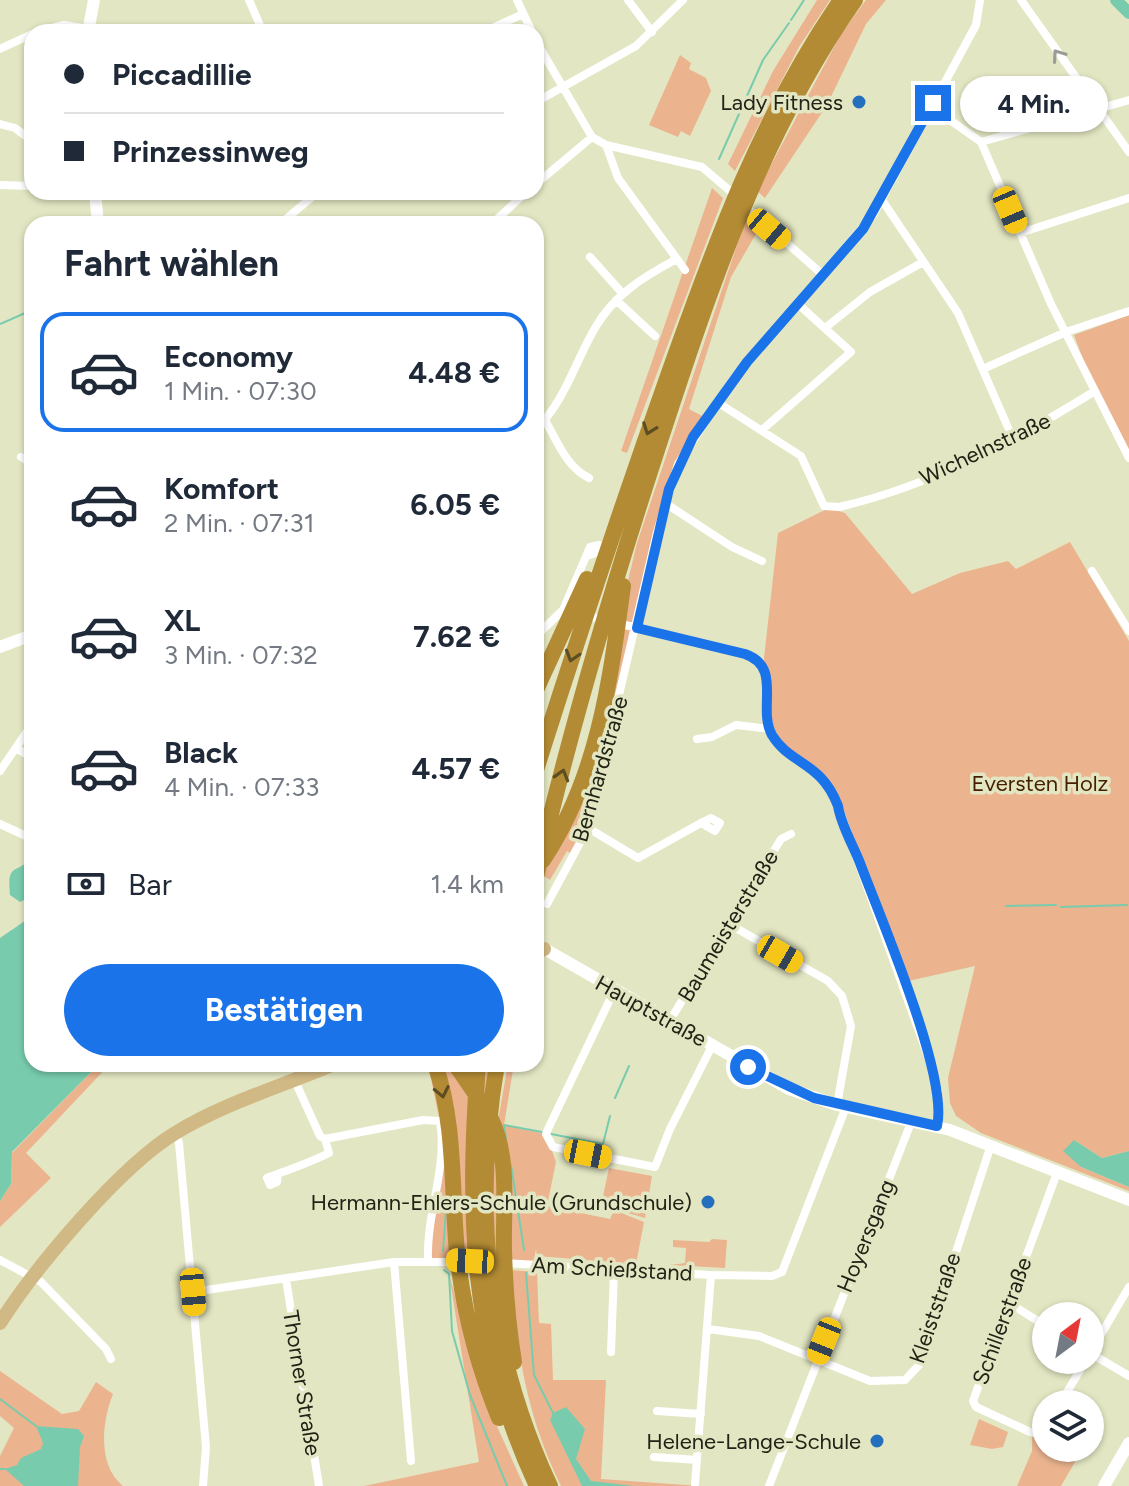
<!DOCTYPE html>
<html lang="de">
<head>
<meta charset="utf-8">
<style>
  body { margin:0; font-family:Figtree,sans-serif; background:#f2f2f3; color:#1f2937; height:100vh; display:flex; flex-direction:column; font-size:30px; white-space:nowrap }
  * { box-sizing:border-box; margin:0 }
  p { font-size:26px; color:#747a83 }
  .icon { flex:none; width:44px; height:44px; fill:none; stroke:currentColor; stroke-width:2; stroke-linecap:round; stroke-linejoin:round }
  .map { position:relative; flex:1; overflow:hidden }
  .side { position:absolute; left:24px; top:216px; width:520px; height:856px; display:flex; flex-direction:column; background:#fff; border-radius:24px; box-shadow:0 2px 6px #0004 }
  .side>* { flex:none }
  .guide { position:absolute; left:24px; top:24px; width:520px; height:176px; border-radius:24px; box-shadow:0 2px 6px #0004; display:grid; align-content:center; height:176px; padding:0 40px; background:#fff }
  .needle { width:52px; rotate:32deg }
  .controls { position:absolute; left:1032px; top:1302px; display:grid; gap:16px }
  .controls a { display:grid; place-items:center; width:72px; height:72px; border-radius:50%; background:#fff; box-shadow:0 2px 6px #0004; font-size:40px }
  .end { position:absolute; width:36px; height:36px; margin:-18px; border:10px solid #1a73e8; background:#fff; box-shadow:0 0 0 4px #fff }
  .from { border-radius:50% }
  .bubble { position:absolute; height:56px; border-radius:28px; background:#fff; box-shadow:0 2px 6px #0004; font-size:26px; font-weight:700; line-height:56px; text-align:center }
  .car { position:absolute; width:24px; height:48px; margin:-24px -12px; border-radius:10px; box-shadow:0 0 6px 2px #0007; background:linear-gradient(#f5c518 24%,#345 0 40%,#f5c518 0 76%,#345 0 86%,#f5c518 0) }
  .guide b { display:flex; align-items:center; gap:28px; height:76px; font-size:30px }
  .guide b+b { border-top:2px solid #e0e1e3 }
  .guide i { width:20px; height:20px; background:#1f2937 }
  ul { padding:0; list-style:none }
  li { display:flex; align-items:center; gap:24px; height:120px; margin:0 16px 12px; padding:0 24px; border:4px solid transparent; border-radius:24px }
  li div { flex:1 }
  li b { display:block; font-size:30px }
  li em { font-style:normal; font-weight:700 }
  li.active { border-color:#1a73e8 }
  li>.icon { width:72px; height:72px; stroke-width:1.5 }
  h2 { padding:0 40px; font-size:36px; line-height:96px }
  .pay { display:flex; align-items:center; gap:20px; height:88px; padding:0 40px; font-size:30px }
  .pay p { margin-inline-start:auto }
  .primary-button { display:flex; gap:16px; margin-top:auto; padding:16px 40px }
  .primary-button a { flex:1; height:92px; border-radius:48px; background:#1a73e8; color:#fff; font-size:32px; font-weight:700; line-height:92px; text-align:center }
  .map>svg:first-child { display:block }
  .green { fill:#ebb48f }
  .water { fill:#78ccad }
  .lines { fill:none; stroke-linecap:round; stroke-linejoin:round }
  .stream { stroke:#78ccad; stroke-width:2 }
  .river { stroke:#78ccad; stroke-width:12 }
  .street { stroke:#fff; stroke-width:8 }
  .secondary { stroke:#fff; stroke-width:12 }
  .primary { stroke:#d1b985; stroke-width:14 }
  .highway { stroke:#b38b34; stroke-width:16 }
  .oneway { stroke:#9c9c96 }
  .oneway2 { stroke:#5c4d22 }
  .route { stroke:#1a73e8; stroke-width:10 }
  .poi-dot { fill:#2470bf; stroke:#e3e6c2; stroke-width:3 }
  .labels { text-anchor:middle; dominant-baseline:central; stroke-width:7; stroke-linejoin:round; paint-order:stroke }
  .poi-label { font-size:22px; fill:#222316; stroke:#e3e6c2; text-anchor:end }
  .street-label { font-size:22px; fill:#222316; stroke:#e3e6c2 }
  .park-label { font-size:22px; fill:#461f00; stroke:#e3e6c2 }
</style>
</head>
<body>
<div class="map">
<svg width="1129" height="1486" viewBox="0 0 1129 1486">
  <rect width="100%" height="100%" fill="#e3e6c2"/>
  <path class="green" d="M 817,0 L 830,0 L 799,47 L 735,171 L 728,164 L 773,71 Z
    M 866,0 L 886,0 L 866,24 L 827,105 L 765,198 L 757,191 L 841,34 Z
    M 680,55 L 691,63 L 689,69 L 706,78 L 711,91 L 690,136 L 681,131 L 678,137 L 649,125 Z
    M 712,188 L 723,198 L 627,453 L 621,451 Z
    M 747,215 L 760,227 L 731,277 L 689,409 L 706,418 L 669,489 L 597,792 L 575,856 L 567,851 L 550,880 L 538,872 L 573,811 L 637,543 Z
    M 1129,315 L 1129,458 L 1095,391 L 1074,335 Z
    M 829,508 L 845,513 L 912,594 L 960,573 L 1008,561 L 1016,569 L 1070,542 L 1129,641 L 1129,1151 L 1102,1158 L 1074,1140 L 1081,1167 L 1129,1187 L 1129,1191 L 981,1133 L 956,1116 L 950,1103 L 948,1078 L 975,966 L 904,982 L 833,793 L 772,734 L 764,658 L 778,533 Z
    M 99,1064 L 110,1064 L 26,1153 L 51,1178 L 0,1227 L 0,1201 L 11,1184 L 12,1153 Z
    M 428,1064 L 470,1064 L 469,1074 L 492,1064 L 498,1121 L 508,1064 L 514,1064 L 504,1125 L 546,1134 L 556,1162 L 547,1206 L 610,1219 L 614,1210 L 644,1222 L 636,1264 L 537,1256 L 536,1249 L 533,1265 L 428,1260 L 442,1132 Z
    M 609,1168 L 652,1176 L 645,1218 L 614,1209 L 612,1204 L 600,1210 Z
    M 712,1239 L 727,1240 L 725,1268 L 670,1265 L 685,1263 L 686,1248 L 673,1247 L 673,1240 L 709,1242 Z
    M 511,1270 L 537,1272 L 539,1323 L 551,1324 L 553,1380 L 606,1380 L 601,1479 L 700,1486 L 561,1486 C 525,1412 517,1351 511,1270 Z
    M 449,1274 L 486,1402 L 524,1486 L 364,1486 L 479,1462 Z
    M 0,1371 L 62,1414 L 79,1411 L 96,1382 L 113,1394 C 102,1421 97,1465 123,1486 L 0,1486 L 0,1456 L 14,1428 L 0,1416 Z
    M 979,1419 L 1008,1432 L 1003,1447 L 992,1449 L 970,1445 Z
    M 1046,1434 L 1046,1448 L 1082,1450 L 1061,1486 L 1017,1486 L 1032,1451 L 1032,1437 Z"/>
  <path class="water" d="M 32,858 L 32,896 L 20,902 L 10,895 C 7,862 15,875 32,858 Z
    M 32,916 L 32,1064 L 99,1064 L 12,1152 L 11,1184 L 0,1201 L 0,938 Z
    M 1074,1140 L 1102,1158 L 1129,1151 L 1129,1187 L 1081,1167 L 1063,1151 Z
    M 566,1407 L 585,1429 L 576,1459 L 591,1481 L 634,1486 L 582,1486 L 550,1420 L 553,1413 Z
    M 36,1426 L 78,1429 L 84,1436 L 80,1447 L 78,1486 L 24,1486 L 5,1469 L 17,1465 L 21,1458 L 41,1449 L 43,1443 Z"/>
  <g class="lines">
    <path class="stream" d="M 791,20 L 804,0
      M 719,159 L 763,60 L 789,23
      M 0,324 L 32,310
      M 1006,906 L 1056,905
      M 1061,907 L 1127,905
      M 615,1098 L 629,1066
      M 551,1134 L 603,1144 L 610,1116
      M 506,1139 L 504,1125 L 542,1132
      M 511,1165 L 524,1250
      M 443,1251 L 446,1211
      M 444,1270 L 449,1274 L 452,1331 L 470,1395 L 507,1486
      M 526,1273 L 534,1375 L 553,1413
      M 0,1399 L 36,1426
      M 0,1469 L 5,1469"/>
    <path class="river" d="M 1116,0 L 1129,13"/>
    <path class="street" d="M 249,0 L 263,32
      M 517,0 L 532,32
      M 628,0 L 652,32
      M 1021,0 L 1129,152
      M 36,32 L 64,25 L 89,29
      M 484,32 L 523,14
      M 536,41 L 592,137 L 606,145 L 702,167 L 736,196
      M 0,49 L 32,34
      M 536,102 L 636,46 L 683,0
      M 933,108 L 981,142 L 1051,304 L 1129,458
      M 0,124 L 15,128 L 32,141
      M 981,142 L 1129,100
      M 606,145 L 618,178 L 685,270
      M 536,184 L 592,137
      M 0,185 L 32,186
      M 882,200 L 958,313 L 1013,439
      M 745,206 L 823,275
      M 280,224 L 318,192
      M 492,224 L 526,192
      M 1020,233 L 1129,198
      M 590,257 L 623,294
      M 616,300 L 655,336
      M 825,328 L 870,292 L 923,262
      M 985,368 L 1066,332 L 1129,311
      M 717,402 L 801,456 L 824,506 L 839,507 C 931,486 1016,440 1095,391
      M 545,420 C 557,441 567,468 589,478
      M 536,430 C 567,397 574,364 595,328 C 614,295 643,277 675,260
      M 762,430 L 851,352 L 798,304
      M 21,457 L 32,464
      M 665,503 L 732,547 L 762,561
      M 1092,571 L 1129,631
      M 563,610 L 745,654 C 783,667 757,708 773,735 C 789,765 821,761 838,806 L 930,1062 L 938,1092 L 937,1126
      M 536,636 L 563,610 L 590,547 L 599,545 L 600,551 L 590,555
      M 697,739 L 712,737 L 736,725 L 770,729
      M 16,748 L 32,758
      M 0,771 L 32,724
      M 0,824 L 28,837
      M 588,828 L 638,858 L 701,823 L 711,818 L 720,823 L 715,831 L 701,823
      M 547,904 L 588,828 L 657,532 L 678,464 L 733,379 L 873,215 L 976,25 L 980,0
      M 729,924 L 828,981 L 842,996 L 851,1026 L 837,1105
      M 614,991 L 548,1129 L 546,1134 L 553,1147 L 655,1167 L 670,1129 L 712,1046
      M 669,1022 L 781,839 L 791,834
      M 295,1081 L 320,1136 L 325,1139
      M 175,1133 L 179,1143 L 206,1447 L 203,1486
      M 278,1174 L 277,1182 L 270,1185 L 267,1178 C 288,1170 309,1163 329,1153 L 325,1139 L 423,1120 L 440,1121 C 448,1167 426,1214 428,1260
      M 0,1260 L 41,1282 L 106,1349 L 111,1359
      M 394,1262 L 411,1461
      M 505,1263 L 711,1275 L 772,1276 L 782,1272 L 846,1107
      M 286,1279 L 319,1486
      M 193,1292 L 394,1262 L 480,1262
      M 1009,1303 L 1046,1326
      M 708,1329 L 759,1336 L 870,1381 L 905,1380 L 919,1365 L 991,1145
      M 611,1352 L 614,1270
      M 1090,1353 L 1129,1287
      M 1090,1353 L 1129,1376
      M 1060,1404 L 1086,1360
      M 657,1411 L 701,1414
      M 1046,1427 L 1040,1434 L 1030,1432 L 976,1407 L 973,1401 L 1058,1170
      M 654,1457 L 697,1460
      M 695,1484 L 711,1275
      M 769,1486 L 912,1120"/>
    <path class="secondary" d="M 88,32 L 94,0
      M 95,192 L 98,224
      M 0,647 L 32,635
      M 536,944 L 789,1089 L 837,1105 L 950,1130 L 1129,1200
      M 1104,1486 L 1129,1443"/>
    <path class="primary" d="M 536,953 L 544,949
      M 0,1323 C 35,1268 121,1165 177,1132 C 225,1103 282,1086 334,1064"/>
    <path class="highway" d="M 536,690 L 587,579
      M 536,770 C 578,637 622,505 669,373 C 715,243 762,114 841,0
      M 543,860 C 598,777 610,682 623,586
      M 536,877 C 569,732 612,588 658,447 C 709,291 760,135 855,0
      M 435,1064 C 456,1125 451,1189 457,1252 C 463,1310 477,1364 499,1418
      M 455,1064 L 477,1096
      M 478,1064 C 467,1218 470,1343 537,1486
      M 497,1064 C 472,1210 487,1351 550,1486
      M 491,1119 C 510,1157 503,1208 504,1250 C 505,1287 508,1325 514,1362"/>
  </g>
  <defs><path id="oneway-chevron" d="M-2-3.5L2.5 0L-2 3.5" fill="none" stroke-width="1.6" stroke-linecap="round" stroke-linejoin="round" transform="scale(2)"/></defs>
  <use class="oneway" href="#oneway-chevron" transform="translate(1058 55) rotate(-125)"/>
  <g class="oneway2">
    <use href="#oneway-chevron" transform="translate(649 429) rotate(110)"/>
    <use href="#oneway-chevron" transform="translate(572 656) rotate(107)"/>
    <use href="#oneway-chevron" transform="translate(562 775) rotate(-74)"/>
    <use href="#oneway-chevron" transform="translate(442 1092) rotate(78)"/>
  </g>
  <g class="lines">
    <path class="route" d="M 748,1067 L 814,1098 L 937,1126 C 949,1076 880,917 860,863 C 853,845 841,825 838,806 C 821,761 790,765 772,735 C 757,708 783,667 745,654 L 637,628 L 669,489 L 693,437 L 747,362 L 863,229 L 933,103"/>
  </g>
  <g class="poi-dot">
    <circle cx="859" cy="102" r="8"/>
    <circle cx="708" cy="1202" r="8"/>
    <circle cx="877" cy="1441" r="8"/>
  </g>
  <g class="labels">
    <g class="poi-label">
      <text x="843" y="102">Lady Fitness</text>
      <text x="692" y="1202">Hermann-Ehlers-Schule (Grundschule)</text>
      <text x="861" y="1441">Helene-Lange-Schule</text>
    </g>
    <g class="street-label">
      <text transform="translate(985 449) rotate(-25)">Wichelnstraße</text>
      <text transform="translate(600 769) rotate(-74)">Bernhardstraße</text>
      <text transform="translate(728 926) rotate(-59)">Baumeisterstraße</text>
      <text transform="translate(651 1011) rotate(29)">Hauptstraße</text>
      <text transform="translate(866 1236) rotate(-68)">Hoyersgang</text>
      <text transform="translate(612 1269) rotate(3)">Am Schießstand</text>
      <text transform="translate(935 1308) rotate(-71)">Kleiststraße</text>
      <text transform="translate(1002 1321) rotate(-70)">Schillerstraße</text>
      <text transform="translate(302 1383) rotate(81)">Thorner Straße</text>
    </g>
    <g class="park-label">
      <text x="1040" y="783">Eversten Holz</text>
    </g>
  </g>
</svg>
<div class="controls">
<a><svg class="needle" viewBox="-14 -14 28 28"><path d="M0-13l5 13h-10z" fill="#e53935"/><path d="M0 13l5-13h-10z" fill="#747a83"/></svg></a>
<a><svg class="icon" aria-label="layers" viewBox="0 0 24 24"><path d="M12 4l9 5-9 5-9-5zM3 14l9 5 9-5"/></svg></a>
</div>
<i class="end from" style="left:748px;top:1067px"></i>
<i class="end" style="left:933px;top:103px"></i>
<div class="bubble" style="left:960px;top:76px;width:148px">4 Min.</div>
<i class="car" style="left:1010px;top:210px;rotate:157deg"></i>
<i class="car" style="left:769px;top:229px;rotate:130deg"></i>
<i class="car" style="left:780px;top:954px;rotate:120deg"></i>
<i class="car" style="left:588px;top:1154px;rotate:101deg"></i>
<i class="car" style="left:470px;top:1261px;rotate:273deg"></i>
<i class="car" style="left:193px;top:1292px;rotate:175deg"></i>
<i class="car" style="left:824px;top:1341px;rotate:202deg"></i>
<div class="guide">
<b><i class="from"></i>Piccadillie</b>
<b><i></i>Prinzessinweg</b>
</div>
<section class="side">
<h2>Fahrt wählen</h2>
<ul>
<li class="active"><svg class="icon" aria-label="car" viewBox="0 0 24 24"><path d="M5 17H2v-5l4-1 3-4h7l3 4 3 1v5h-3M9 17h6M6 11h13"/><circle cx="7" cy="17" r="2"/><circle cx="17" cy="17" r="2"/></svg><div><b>Economy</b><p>1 Min. · 07:30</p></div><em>4.48 €</em></li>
<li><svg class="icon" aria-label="car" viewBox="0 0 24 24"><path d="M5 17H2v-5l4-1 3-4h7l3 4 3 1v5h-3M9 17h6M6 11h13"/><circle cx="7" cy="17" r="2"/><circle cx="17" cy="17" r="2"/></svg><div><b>Komfort</b><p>2 Min. · 07:31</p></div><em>6.05 €</em></li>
<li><svg class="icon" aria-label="car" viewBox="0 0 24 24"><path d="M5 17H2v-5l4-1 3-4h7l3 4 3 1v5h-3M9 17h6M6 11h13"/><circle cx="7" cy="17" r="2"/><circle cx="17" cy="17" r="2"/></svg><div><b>XL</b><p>3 Min. · 07:32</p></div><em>7.62 €</em></li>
<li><svg class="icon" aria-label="car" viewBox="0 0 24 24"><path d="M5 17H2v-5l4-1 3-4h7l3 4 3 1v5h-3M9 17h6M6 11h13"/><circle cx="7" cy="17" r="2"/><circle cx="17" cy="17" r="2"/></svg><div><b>Black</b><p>4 Min. · 07:33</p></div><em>4.57 €</em></li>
</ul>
<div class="pay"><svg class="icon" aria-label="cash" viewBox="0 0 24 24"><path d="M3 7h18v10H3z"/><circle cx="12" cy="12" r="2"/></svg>Bar<p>1.4 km</p></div>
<div class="primary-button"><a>Bestätigen</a></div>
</section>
</div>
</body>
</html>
